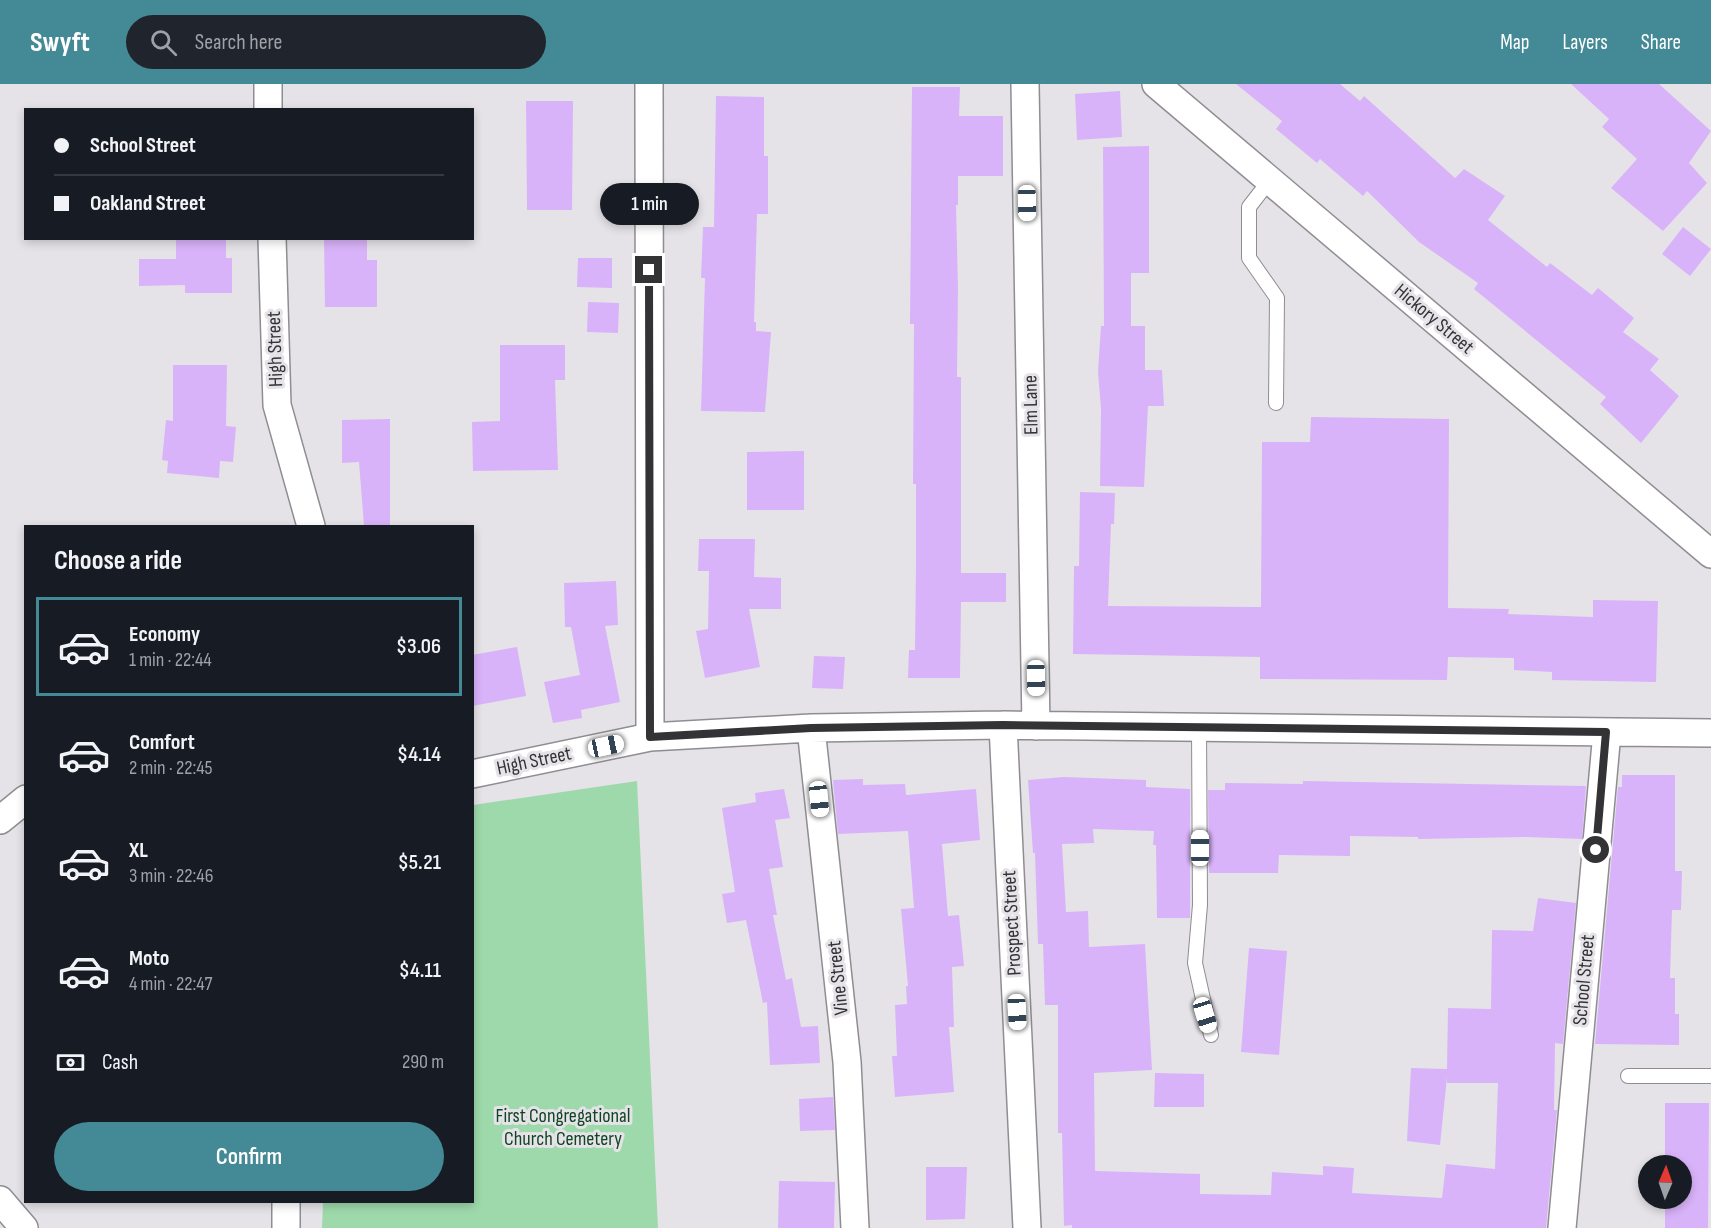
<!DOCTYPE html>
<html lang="en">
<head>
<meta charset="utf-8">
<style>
  body { margin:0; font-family:"Sofia Sans Condensed",sans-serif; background:#20242c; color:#f1f3f6; height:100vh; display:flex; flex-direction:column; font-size:22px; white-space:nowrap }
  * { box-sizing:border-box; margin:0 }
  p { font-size:20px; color:#9ea1a6 }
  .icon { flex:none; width:33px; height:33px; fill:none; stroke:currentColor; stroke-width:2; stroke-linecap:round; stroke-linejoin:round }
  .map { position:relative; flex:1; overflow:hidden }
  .drawer { position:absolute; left:24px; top:441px; width:450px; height:678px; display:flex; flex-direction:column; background:#171b24; border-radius:0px; box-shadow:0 3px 9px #0003 }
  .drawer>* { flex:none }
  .banner { position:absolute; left:24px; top:24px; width:450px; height:132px; border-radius:0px; box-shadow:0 3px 9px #0003; display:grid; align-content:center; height:132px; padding:0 30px; background:#171b24 }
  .needle { width:39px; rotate:2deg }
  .fabs { position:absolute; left:1638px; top:1071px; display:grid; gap:12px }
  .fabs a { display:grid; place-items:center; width:54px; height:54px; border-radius:50%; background:#171b24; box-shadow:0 3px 9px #0003; font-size:30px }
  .end { position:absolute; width:27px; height:27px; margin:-14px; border:8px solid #333234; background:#fff; box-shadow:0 0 0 3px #fff }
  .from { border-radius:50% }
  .bubble { position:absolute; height:42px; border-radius:21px; background:#171b24; box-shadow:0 3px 9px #0003; font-size:20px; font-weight:600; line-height:42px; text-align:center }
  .car { position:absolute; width:18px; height:36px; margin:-18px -9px; border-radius:8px; box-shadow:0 0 4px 2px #0007; background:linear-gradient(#fff 24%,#345 0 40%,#fff 0 76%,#345 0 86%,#fff 0) }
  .banner b { display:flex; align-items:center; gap:21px; height:57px; font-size:22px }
  .banner b+b { border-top:2px solid #363941 }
  .banner i { width:15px; height:15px; background:#f1f3f6 }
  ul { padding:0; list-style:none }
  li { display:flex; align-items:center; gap:18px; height:99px; margin:0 12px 9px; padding:0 18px; border:3px solid transparent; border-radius:0px }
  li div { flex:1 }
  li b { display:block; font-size:22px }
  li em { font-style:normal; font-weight:600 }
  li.active { border-color:#448996 }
  li>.icon { width:54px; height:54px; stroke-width:1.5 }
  h2 { padding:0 30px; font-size:27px; line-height:72px }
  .pay { display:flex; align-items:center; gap:15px; height:66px; padding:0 30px; font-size:22px }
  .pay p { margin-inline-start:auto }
  .button { display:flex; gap:12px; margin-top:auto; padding:12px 30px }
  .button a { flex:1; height:69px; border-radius:36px; background:#448996; color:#fff; font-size:24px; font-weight:600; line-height:69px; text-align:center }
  header { display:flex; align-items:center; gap:36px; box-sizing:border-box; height:84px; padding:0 30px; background:#448996; color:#fff }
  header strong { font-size:28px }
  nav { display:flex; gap:33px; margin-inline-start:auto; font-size:21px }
  .search { width:420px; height:54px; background:#20242c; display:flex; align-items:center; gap:15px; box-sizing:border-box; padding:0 21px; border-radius:33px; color:#9ea1a6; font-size:22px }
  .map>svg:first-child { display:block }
  .green { fill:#9ed9ab }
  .building { fill:#d9b3f9 }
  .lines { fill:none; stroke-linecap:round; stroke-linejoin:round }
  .lane-casing { stroke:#8f8d92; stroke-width:16 }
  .street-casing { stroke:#8f8d92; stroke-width:30 }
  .lane { stroke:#fff; stroke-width:14 }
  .street { stroke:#fff; stroke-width:27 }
  .route { stroke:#333234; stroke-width:8 }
  .labels { text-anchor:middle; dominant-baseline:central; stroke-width:6; stroke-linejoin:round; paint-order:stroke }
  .street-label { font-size:20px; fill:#333234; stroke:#e5e3e8 }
  .park-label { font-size:20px; fill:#104422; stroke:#e5e3e8 }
</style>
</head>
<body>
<header>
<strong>Swyft</strong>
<div class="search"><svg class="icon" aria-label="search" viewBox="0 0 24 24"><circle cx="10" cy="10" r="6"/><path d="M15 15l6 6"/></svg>Search here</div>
<nav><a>Map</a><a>Layers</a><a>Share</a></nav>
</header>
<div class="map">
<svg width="1711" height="1144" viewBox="0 0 1711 1144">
  <rect width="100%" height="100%" fill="#e5e3e8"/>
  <path class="green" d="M 637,697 L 658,1144 L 322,1144 L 323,1118 L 472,1118 L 473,721 Z"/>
  <path class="building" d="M 1236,0 L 1340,0 L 1360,17 L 1364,12 L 1455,94 L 1464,85 L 1505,112 L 1488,136 L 1547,183 L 1550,179 L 1592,211 L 1598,204 L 1634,234 L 1623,248 L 1659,275 L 1650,286 L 1679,312 L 1641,359 L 1600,320 L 1606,313 L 1474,205 L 1478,199 L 1419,158 L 1367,107 L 1363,112 L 1320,75 L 1317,79 L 1276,45 L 1282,37 Z
    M 1571,0 L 1659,0 L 1711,47 L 1689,79 L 1707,99 L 1663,147 L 1611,104 L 1637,75 L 1602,43 L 1609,35 Z
    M 912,3 L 960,3 L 959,32 L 1003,32 L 1003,92 L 958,92 L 958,121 L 956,121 L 958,204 L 957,293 L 961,293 L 961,489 L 1006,489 L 1006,518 L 961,518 L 960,594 L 908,594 L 909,566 L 915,566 L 916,481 L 916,400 L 913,400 L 914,240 L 910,240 Z
    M 1120,7 L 1122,53 L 1077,56 L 1075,10 Z
    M 716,12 L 764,13 L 764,72 L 768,72 L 768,130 L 757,130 L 754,238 L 756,238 L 756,247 L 771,248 L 765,328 L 701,327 L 705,194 L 701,194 L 703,143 L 714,143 Z
    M 526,17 L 573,17 L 572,126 L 527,126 Z
    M 1149,62 L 1149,189 L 1131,189 L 1131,242 L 1145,242 L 1145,286 L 1162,286 L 1164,322 L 1148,322 L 1144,403 L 1100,402 L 1101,325 L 1098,288 L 1101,242 L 1104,242 L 1103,63 Z
    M 1683,143 L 1711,165 L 1690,192 L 1662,170 Z
    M 176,154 L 226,154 L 226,174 L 232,174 L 232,209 L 185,209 L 185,201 L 139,202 L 139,175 L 176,175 Z
    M 324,154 L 367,154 L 367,176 L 377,176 L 377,223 L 325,223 Z
    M 578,174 L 612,174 L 612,204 L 577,203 Z
    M 588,218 L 619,219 L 618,249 L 587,248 Z
    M 500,261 L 565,261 L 565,296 L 555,296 L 558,386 L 473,387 L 472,338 L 500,337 Z
    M 173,281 L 227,281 L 226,342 L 236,343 L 233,378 L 220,377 L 219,394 L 167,389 L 168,377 L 162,376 L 166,336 L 173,337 Z
    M 1311,333 L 1449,335 L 1448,524 L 1509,525 L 1508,530 L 1593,533 L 1593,516 L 1658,517 L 1656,598 L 1552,596 L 1552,588 L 1514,586 L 1514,574 L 1448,573 L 1447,596 L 1260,595 L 1260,573 L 1073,570 L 1074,482 L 1079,482 L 1080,408 L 1115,409 L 1114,440 L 1111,440 L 1108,522 L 1261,523 L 1262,358 L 1310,358 Z
    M 390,335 L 390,442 L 364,442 L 359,378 L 342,379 L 342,336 Z
    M 804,367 L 804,426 L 747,426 L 747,368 Z
    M 699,455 L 755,455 L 754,493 L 781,494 L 781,525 L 749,525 L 760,583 L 705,594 L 696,547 L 708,545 L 709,487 L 698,487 Z
    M 616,497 L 618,541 L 605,542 L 620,618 L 581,626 L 582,634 L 553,639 L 544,598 L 580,591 L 571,543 L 565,543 L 564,499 Z
    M 517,563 L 526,612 L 472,622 L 472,571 Z
    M 814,572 L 845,573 L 843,605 L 812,604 Z
    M 1622,691 L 1675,691 L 1675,787 L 1682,787 L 1681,826 L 1672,826 L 1670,894 L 1675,894 L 1675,930 L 1679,930 L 1679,961 L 1595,960 L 1618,703 L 1622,703 Z
    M 1063,693 L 1146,696 L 1146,703 L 1190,705 L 1190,834 L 1157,834 L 1156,761 L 1153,761 L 1154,747 L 1093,745 L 1094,759 L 1062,760 L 1066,828 L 1088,827 L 1089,863 L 1145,860 L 1152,986 L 1094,989 L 1095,1087 L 1200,1090 L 1200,1110 L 1271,1111 L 1272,1088 L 1323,1091 L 1323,1082 L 1354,1084 L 1352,1109 L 1442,1114 L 1446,1080 L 1495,1085 L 1498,999 L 1447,999 L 1447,993 L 1440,1061 L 1407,1057 L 1411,984 L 1447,985 L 1448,924 L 1491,925 L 1492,846 L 1533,847 L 1538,814 L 1576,819 L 1563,960 L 1555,959 L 1554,1026 L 1557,1026 L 1546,1144 L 1072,1144 L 1072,1141 L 1064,1142 L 1062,1049 L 1058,1049 L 1058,921 L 1045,921 L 1043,860 L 1038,860 L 1035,769 L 1033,769 L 1028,696 Z
    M 863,695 L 863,701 L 905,700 L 906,711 L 976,705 L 980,756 L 942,760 L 948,832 L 959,831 L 964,882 L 952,883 L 954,943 L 949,943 L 954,1008 L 895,1013 L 892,972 L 897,972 L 895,921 L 907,920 L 906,902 L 908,902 L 901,825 L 914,824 L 908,747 L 838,750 L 833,696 Z
    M 1303,697 L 1586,702 L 1582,755 L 1526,753 L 1418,755 L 1418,753 L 1350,752 L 1350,772 L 1279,771 L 1278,789 L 1209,789 L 1208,706 L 1225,706 L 1225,699 L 1303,700 Z
    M 784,705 L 790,734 L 775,736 L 783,783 L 769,785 L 777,831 L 773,831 L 786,896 L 792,894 L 801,943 L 818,942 L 820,979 L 770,981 L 767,918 L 763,919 L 746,836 L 727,839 L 722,810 L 735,808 L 722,724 L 756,718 L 755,709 Z
    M 1249,864 L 1287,867 L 1279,971 L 1241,968 Z
    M 1155,989 L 1204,990 L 1204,1023 L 1154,1023 Z
    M 833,1013 L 835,1046 L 800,1047 L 799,1015 Z
    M 1665,1019 L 1709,1019 L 1708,1144 L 1665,1144 L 1665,1114 L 1682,1114 L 1682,1082 L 1665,1082 Z
    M 926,1083 L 967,1083 L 965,1135 L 926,1136 Z
    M 779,1097 L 835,1098 L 834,1144 L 778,1144 Z"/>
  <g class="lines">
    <defs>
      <path id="lane" d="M 1270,96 L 1249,123 L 1249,174 L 1277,214 L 1276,319
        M 1199,643 L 1200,821 L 1195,879 L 1211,951
        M 1628,992 L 1711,992"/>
      <path id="street" d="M 268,0 L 268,26
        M 649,0 L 650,653
        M 1025,0 L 1036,642
        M 1156,0 L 1711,470
        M 272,154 L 277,321 L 311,442
        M 1003,641 L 1027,1144
        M 811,644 L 847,978 L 855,1144
        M 472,690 L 650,653 L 811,644 L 1003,641 L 1711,649
        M 0,736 L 26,715
        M 0,1116 L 24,1144
        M 286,1144 L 286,1118
        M 1562,1144 L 1607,648"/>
    </defs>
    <use href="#lane" class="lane-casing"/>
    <use href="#street" class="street-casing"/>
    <use href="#lane" class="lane"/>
    <use href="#street" class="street"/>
  </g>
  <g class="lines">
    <path class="route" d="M 649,186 L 650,653 L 811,644 L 1003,641 L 1606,648 L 1596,766"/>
  </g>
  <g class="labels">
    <g class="street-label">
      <text transform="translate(1434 235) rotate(40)">Hickory Street</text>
      <text transform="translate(275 265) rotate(-92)">High Street</text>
      <text transform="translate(1031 321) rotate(-91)">Elm Lane</text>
      <text transform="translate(534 677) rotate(-12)">High Street</text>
      <text transform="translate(1012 839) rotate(-93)">Prospect Street</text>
      <text transform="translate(838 894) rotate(-96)">Vine Street</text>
      <text transform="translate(1584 896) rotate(-85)">School Street</text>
    </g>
    <g class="park-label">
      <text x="563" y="1032">First Congregational<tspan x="563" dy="23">Church Cemetery</tspan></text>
    </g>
  </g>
</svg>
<div class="fabs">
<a><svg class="needle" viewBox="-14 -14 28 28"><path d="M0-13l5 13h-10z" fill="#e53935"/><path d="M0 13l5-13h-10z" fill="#9ea1a6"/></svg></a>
</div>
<i class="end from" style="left:1596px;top:766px"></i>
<i class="end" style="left:649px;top:186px"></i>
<div class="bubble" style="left:600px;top:99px;width:99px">1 min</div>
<i class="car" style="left:1027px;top:119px;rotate:179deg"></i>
<i class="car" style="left:1036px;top:594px;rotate:179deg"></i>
<i class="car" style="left:606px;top:662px;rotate:78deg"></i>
<i class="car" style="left:819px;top:715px;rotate:174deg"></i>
<i class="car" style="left:1200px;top:764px;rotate:0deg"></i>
<i class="car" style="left:1017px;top:928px;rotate:177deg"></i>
<i class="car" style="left:1205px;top:931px;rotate:163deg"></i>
<div class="banner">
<b><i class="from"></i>School Street</b>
<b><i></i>Oakland Street</b>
</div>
<section class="drawer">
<h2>Choose a ride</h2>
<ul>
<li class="active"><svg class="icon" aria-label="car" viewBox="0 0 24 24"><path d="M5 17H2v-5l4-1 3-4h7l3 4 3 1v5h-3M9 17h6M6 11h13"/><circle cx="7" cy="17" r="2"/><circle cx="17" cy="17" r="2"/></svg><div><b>Economy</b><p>1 min · 22:44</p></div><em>$3.06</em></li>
<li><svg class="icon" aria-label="car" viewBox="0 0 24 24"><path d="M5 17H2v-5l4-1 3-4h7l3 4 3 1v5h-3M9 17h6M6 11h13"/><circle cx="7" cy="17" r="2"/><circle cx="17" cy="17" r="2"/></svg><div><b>Comfort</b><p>2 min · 22:45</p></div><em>$4.14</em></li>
<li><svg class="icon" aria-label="car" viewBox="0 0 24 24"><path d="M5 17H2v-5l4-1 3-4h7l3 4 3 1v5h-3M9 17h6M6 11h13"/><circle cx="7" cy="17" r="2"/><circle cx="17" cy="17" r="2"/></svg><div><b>XL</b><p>3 min · 22:46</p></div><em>$5.21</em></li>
<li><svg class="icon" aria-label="car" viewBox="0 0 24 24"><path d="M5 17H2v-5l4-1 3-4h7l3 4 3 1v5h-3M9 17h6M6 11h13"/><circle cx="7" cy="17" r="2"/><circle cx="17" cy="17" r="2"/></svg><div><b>Moto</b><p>4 min · 22:47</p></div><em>$4.11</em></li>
</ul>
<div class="pay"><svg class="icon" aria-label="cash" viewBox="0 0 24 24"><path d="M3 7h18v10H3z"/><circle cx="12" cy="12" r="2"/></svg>Cash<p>290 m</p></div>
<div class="button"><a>Confirm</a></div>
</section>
</div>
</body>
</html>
